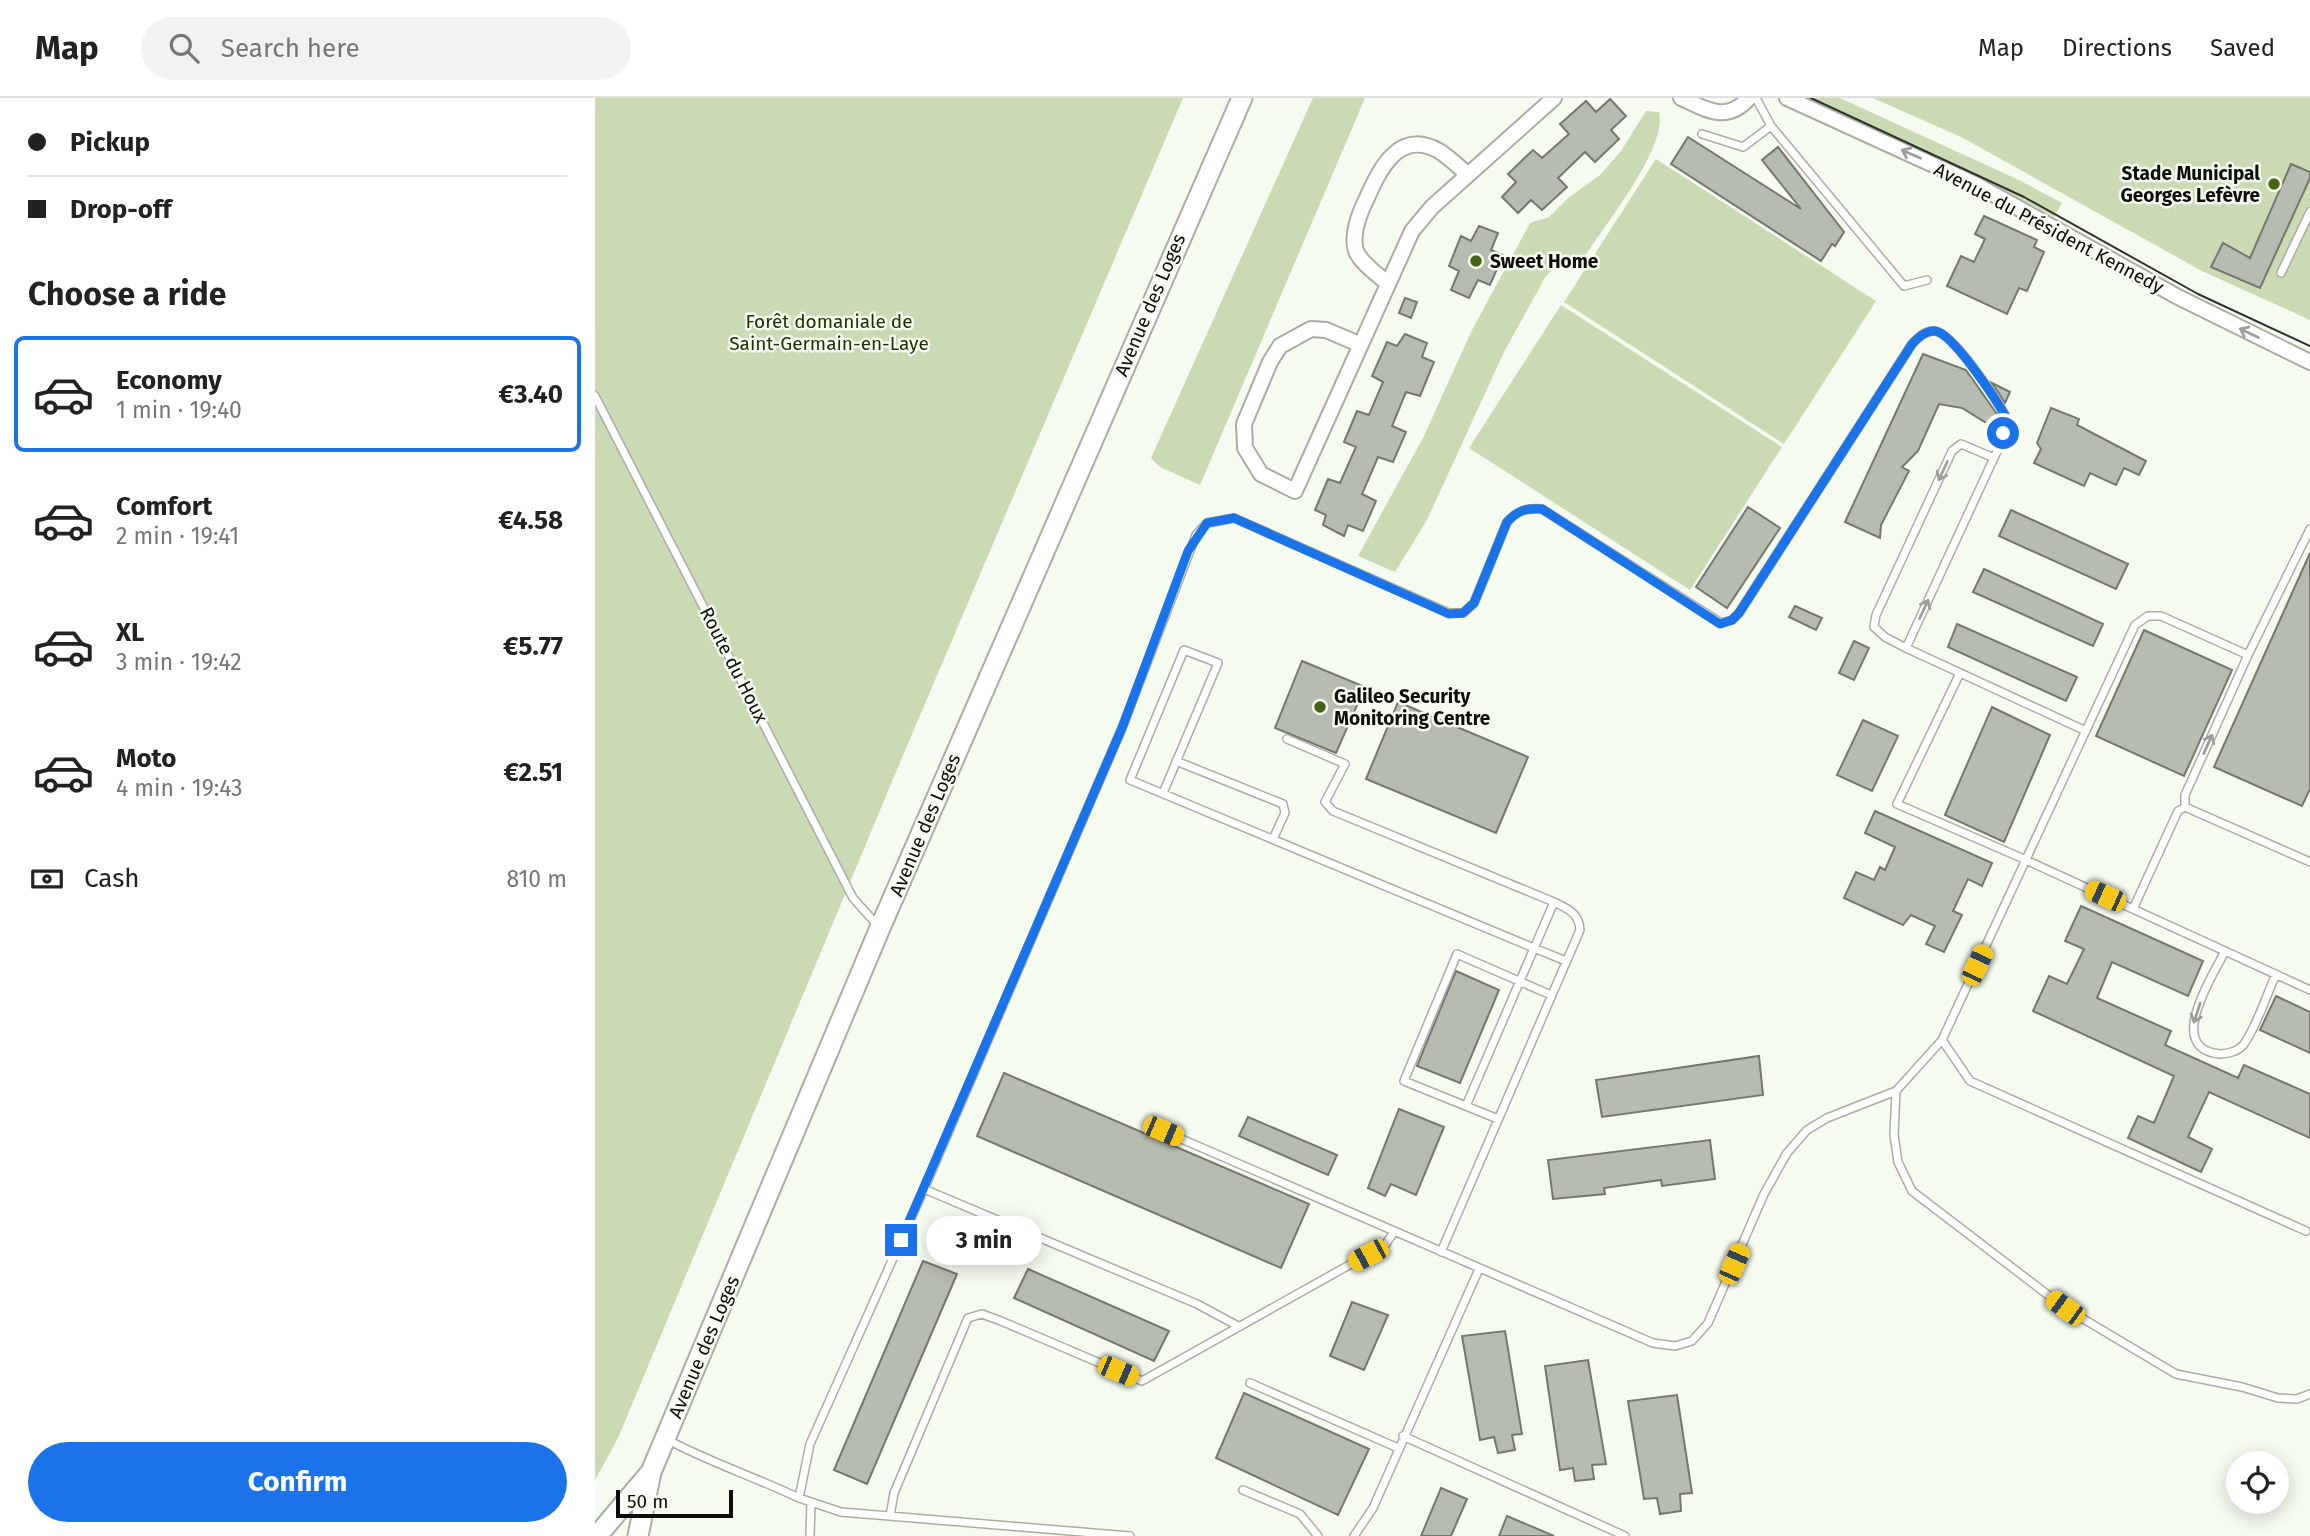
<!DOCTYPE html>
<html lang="en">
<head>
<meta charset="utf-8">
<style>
  body { margin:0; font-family:"Fira Sans",sans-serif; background:#f2f2f2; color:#222; height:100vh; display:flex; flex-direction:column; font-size:26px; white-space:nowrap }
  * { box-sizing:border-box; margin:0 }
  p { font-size:23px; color:#767676 }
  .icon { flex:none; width:38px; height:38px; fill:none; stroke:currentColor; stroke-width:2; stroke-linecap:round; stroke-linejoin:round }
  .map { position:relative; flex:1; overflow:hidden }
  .sheet { display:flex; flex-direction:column; background:#fff; width:595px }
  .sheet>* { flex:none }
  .guide { display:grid; align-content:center; height:154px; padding:0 28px; background:#fff }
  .buttons { position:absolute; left:1631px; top:1353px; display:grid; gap:14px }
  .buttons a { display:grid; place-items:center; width:63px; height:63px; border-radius:50%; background:#fff; box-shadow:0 4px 18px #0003; font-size:35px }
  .scale { position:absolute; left:21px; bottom:18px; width:117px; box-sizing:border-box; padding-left:7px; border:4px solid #0c0e0a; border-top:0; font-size:19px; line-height:24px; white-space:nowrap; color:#0c0e0a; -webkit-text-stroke:5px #f5fbef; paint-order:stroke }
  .end { position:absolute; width:32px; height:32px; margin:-16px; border:9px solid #1a73e8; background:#fff; box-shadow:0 0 0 4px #fff }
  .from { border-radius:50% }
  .bubble { position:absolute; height:49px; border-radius:24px; background:#fff; box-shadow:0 4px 18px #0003; font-size:23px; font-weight:700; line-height:49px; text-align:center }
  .car { position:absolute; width:21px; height:42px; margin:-21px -10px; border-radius:9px; box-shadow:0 0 5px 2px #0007; background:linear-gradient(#f5c518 24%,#345 0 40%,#f5c518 0 76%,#345 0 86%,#f5c518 0) }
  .guide b { display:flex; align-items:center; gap:24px; height:66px; font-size:26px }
  .guide b+b { border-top:2px solid #e0e0e0 }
  .guide i { width:18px; height:18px; background:#222 }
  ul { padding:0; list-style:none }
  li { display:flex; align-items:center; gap:21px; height:116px; margin:0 14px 10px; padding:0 14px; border:4px solid transparent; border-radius:10px }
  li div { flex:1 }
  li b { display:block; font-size:26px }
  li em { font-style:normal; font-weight:700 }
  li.current { border-color:#1a73e8 }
  li>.icon { width:63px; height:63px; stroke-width:1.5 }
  h2 { padding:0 28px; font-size:32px; line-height:84px }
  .pay { display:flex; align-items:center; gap:18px; height:77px; padding:0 28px; font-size:26px }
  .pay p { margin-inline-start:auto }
  .button { display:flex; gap:14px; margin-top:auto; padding:14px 28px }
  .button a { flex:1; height:80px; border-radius:42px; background:#1a73e8; color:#fff; font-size:28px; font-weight:700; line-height:80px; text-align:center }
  header { display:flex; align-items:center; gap:42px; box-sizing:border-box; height:98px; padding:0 35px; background:#fff; border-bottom:2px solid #e0e0e0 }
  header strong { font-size:33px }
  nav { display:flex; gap:38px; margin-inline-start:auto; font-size:24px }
  .search { width:490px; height:63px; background:#f2f2f2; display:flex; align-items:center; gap:18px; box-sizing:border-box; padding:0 24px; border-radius:38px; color:#767676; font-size:26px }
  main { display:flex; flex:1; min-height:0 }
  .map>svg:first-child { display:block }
  .green { fill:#c9dab4 }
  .building { fill:#b7bcb1; stroke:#74786e; stroke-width:2 }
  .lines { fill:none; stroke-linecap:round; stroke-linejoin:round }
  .service-casing { stroke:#a9aea3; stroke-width:10 }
  .minor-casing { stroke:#a9aea3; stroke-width:18 }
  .secondary-casing { stroke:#a9aea3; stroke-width:23 }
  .service { stroke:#fff; stroke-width:7 }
  .minor { stroke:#fff; stroke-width:14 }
  .secondary { stroke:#fff; stroke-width:19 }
  .tram { stroke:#2e312c; stroke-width:2 }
  .oneway { stroke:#9e9f9d }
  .route { stroke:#1a73e8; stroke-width:9 }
  .poi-dot { fill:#476314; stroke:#f5fbef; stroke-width:2.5 }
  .labels { text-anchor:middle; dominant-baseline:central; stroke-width:5; stroke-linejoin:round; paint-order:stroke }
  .poi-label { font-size:19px; font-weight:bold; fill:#0c0e0a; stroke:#f5fbef; text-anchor:start }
  .street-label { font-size:19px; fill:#0c0e0a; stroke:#f5fbef }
  .park-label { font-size:19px; fill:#203003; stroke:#f5fbef }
</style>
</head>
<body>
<header>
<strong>Map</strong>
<div class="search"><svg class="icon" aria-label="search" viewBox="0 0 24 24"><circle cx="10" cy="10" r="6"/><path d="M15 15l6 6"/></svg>Search here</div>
<nav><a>Map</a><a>Directions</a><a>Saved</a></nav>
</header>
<main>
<section class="sheet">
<div class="guide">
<b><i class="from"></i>Pickup</b>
<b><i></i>Drop-off</b>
</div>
<h2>Choose a ride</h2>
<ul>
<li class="current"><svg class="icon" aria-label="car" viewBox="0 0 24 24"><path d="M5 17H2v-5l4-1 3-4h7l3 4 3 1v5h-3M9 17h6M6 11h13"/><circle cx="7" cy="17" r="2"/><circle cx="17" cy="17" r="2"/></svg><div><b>Economy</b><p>1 min · 19:40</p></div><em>€3.40</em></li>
<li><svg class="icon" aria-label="car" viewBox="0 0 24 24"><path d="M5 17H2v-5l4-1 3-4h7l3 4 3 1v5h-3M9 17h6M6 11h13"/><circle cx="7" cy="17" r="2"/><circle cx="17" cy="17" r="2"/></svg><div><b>Comfort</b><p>2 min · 19:41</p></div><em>€4.58</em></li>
<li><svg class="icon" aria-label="car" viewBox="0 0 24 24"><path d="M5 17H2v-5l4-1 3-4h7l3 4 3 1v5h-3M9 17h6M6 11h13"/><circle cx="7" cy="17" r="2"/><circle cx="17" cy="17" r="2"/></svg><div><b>XL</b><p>3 min · 19:42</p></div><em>€5.77</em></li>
<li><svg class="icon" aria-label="car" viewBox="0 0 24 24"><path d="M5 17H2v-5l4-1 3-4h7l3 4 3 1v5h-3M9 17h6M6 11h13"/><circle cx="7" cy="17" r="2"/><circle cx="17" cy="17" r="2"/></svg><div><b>Moto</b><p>4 min · 19:43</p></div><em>€2.51</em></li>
</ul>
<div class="pay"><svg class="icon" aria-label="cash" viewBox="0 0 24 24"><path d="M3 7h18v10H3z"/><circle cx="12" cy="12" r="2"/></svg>Cash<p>810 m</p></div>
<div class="button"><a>Confirm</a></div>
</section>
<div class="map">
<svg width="1715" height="1438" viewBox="0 0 1715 1438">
  <rect width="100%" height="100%" fill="#f5fbef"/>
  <path class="green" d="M 0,0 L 588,0 L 306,662 L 23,1340 L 0,1382 Z
    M 718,0 L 770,0 L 605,387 L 565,369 L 556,360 Z
    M 1207,0 L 1245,0 L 1426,83 L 1467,105 L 1459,119 L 1416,96 Z
    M 1278,0 L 1715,0 L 1715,222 L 1607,173 L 1368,40 Z
    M 1051,13 L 1064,14 C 1073,50 1008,129 988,161 L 963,166 L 951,178 L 909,254 L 832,422 L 800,474 L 763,458 L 828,340 L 877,232 L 935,125 L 954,119 L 973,100 L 1005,77 L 1026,53 Z
    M 1061,61 L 1281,203 L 1189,346 L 969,204 Z
    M 966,207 L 1187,349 L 1095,492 L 874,350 Z"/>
  <path class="building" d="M 1015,1 L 1031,18 L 1016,32 L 1024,41 L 1000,64 L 990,54 L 963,80 L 972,89 L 947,112 L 936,102 L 923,115 L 907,99 L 921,84 L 913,76 L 938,52 L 947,60 L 974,36 L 965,26 L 991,3 L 1001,14 Z
    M 1093,39 L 1206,111 L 1167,62 L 1183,49 L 1249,134 L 1240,148 L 1237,146 L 1226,163 L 1076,66 Z
    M 1696,66 L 1715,74 L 1715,80 L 1665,190 L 1616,169 L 1628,145 L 1655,160 Z
    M 1389,118 L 1442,142 L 1439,149 L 1449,154 L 1432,193 L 1424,190 L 1412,216 L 1352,188 L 1366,158 L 1379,164 L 1390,141 L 1380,136 Z
    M 884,128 L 903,135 L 896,152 L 908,157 L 895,187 L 883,182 L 874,200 L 856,192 L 864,173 L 854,168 L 866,138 L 876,143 Z
    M 810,200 L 822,204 L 816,220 L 804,215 Z
    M 810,236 L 832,245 L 827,259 L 839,264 L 825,298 L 811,294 L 797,328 L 811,334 L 798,364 L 783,359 L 767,396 L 781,403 L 768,433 L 753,427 L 749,438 L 728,427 L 731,417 L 720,412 L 733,381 L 745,385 L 761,349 L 749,344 L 762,313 L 774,317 L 788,284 L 777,278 L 792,244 L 802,248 Z
    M 1328,256 L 1371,272 L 1404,319 L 1401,327 L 1393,326 L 1367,310 L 1344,306 L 1323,353 L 1307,369 L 1314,373 L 1286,427 L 1285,440 L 1250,424 Z
    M 1397,285 L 1415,294 L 1410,305 L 1405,297 Z
    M 1456,310 L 1484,321 L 1482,327 L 1551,363 L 1544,377 L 1529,370 L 1521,387 L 1495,375 L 1489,388 L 1439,365 L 1446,351 L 1442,345 Z
    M 1153,409 L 1185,430 L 1132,510 L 1101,489 Z
    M 1416,412 L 1533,466 L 1521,491 L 1404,438 Z
    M 1715,455 L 1715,691 L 1707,708 L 1619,669 Z
    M 1389,471 L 1508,526 L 1498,548 L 1378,494 Z
    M 1200,508 L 1227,520 L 1221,532 L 1194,519 Z
    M 1362,526 L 1482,579 L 1471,603 L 1353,549 Z
    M 1549,532 L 1637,572 L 1589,678 L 1501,638 Z
    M 1259,543 L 1274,550 L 1259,582 L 1244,575 Z
    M 707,563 L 770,589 L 741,655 L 680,630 Z
    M 803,604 L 933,659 L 901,735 L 771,681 Z
    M 1397,609 L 1455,637 L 1409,744 L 1350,717 Z
    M 1268,622 L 1303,638 L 1277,693 L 1242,677 Z
    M 1280,713 L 1397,765 L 1387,788 L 1373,781 L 1358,813 L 1367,817 L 1349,854 L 1331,846 L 1340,828 L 1316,817 L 1308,827 L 1249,800 L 1261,774 L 1279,782 L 1285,769 L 1290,772 L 1300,749 L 1270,735 Z
    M 1486,808 L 1608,863 L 1593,898 L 1517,864 L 1502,900 L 1576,933 L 1570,947 L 1643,980 L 1649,967 L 1715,996 L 1715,1040 L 1614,994 L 1593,1039 L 1617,1051 L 1606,1074 L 1533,1040 L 1543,1018 L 1559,1025 L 1579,978 L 1438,913 L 1454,878 L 1472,886 L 1489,851 L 1470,843 Z
    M 861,873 L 904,892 L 865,985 L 822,968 Z
    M 1681,898 L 1715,914 L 1715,955 L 1665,932 Z
    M 1164,958 L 1168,997 L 1007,1019 L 1001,982 Z
    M 409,975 L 714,1106 L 686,1170 L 382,1038 Z
    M 804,1011 L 849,1029 L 821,1097 L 796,1086 L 790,1098 L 773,1090 Z
    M 653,1019 L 742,1057 L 733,1077 L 644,1038 Z
    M 1115,1042 L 1120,1081 L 1067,1088 L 1066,1082 L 1009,1090 L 1010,1096 L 958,1101 L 953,1062 Z
    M 328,1163 L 362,1176 L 272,1386 L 239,1372 Z
    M 433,1171 L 574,1233 L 559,1263 L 419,1200 Z
    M 757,1204 L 793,1217 L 769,1272 L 735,1258 Z
    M 910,1233 L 927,1336 L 917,1337 L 920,1352 L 903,1355 L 899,1339 L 885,1342 L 867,1238 Z
    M 993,1262 L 1011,1366 L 997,1367 L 999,1381 L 980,1383 L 978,1370 L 965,1372 L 950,1268 Z
    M 649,1295 L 774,1351 L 743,1417 L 621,1360 Z
    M 1082,1297 L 1097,1395 L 1085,1396 L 1086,1413 L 1065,1416 L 1062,1400 L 1049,1401 L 1033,1303 Z
    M 846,1390 L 872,1401 L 856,1438 L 826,1438 Z
    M 912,1418 L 959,1438 L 904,1438 Z"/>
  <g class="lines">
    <defs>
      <path id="service" d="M 1176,28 L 1309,188 L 1332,182
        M 1107,36 L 1148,49 L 1176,28 L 1161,0
        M 1686,175 L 1715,114
        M 0,298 L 258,800 L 283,828
        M 1311,550 L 1491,633
        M 1365,575 L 1302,706 L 1422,758 L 1715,892
        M 692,641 L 750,666 L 730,704 L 738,713 L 959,804 C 973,811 984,815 985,832 L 846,1154
        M 581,663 L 688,706 L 690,715 L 678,741
        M 568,695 L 623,565 L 589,552 L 535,682 C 670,738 805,794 939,850 L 971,863
        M 1590,709 L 1590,697 L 1653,557 L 1715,431
        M 1538,811 L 1583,713 L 1590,709 L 1715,764
        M 1630,853 C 1618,878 1569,951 1625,956 C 1633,956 1644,953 1649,946 C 1663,926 1671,898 1681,876
        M 1347,942 L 1375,983 L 1711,1133
        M 1301,993 L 1299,1037 L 1303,1064 L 1317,1093 L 1470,1210 L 1581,1276 L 1647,1289 L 1683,1300 L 1702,1301 L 1715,1296
        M 871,1008 L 959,804
        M 903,1021 L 809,983 L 862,856 L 956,897
        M 568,1033 L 1058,1245 L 1080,1248 L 1097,1243 L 1113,1225 L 1169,1096 L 1192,1055 L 1212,1032 L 1232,1020 L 1301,993 L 1347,942 L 1540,527 L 1553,518 L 1566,518 L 1653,557
        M 329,1091 L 602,1206 L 643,1228
        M 655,1285 L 803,1350
        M 808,1338 L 1030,1438
        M 71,1341 C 114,1364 160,1379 204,1400
        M 648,1392 L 705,1416 L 723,1438
        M 295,1418 L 299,1395 L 373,1220 L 387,1216 L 406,1223 L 547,1283 L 790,1147 L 799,1134
        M 215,1438 L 216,1404
        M 535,1438 L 246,1414 L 204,1400 L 215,1346 L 329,1091 L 527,630 L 601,437 L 612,425 L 639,420 L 854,515 L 868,515 L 879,505 L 912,424 C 923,412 931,410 947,411 L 1126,525 L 1137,522 L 1144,515 L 1317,246 C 1323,240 1330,232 1340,233 C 1358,235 1403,303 1412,321 L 1404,349 L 1311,550 L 1290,539 L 1279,529 L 1281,517 L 1357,353 L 1366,346 L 1399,360
        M 759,1438 L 778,1410 L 884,1171"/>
      <path id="minor" d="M 1086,0 C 1112,12 1132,25 1154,0
        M 1192,0 L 1380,86 L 1583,199 L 1715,264
        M 791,184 C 782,176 766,165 761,153 C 756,138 764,116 771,102 C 784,73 803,30 844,53 C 854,59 864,69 873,77
        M 764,246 L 731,232 L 716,231 L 685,248 L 675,264 L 649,326 L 650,350 L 666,376 L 700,393 L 817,133 L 837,109 L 959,0"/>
      <path id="secondary" d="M 2,1438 L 56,1374
        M 43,1438 L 56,1374 L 285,830 L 647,0"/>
    </defs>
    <use href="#service" class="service-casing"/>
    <use href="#minor" class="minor-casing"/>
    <use href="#secondary" class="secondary-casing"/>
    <use href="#service" class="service"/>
    <use href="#minor" class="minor"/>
    <use href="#secondary" class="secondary"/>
    <path class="tram" d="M 1216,0 L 1429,99 L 1603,196 L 1715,248"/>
  </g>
  <defs><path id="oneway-shaft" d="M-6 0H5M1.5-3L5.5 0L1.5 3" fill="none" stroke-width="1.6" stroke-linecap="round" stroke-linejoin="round" transform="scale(1.75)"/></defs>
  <g class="oneway">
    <use href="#oneway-shaft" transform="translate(1316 56) rotate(-156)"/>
    <use href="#oneway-shaft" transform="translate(1654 235) rotate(-154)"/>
    <use href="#oneway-shaft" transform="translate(1348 373) rotate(115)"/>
    <use href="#oneway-shaft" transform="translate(1329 511) rotate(-65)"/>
    <use href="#oneway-shaft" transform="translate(1613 646) rotate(-66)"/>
    <use href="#oneway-shaft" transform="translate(1602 915) rotate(108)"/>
  </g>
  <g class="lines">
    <path class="route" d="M 306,1142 L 527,630 L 593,453 L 612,425 L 639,420 L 854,516 L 868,515 L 879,505 L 912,424 C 923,412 931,410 947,411 L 1125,526 L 1137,522 L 1144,515 L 1317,246 C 1323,240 1331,232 1340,233 C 1358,235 1402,303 1412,321 L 1408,335"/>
  </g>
  <g class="poi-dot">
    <circle cx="1679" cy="86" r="7"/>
    <circle cx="881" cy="163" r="7"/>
    <circle cx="725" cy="609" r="7"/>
  </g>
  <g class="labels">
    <g class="poi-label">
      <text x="1665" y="75" text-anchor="end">Stade Municipal<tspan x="1665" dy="22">Georges Lefèvre</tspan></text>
      <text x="895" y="163">Sweet Home</text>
      <text x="739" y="598">Galileo Security<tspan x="739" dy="22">Monitoring Centre</tspan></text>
    </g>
    <g class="street-label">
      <text transform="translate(1454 130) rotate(28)">Avenue du Président Kennedy</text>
      <text transform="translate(555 207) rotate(-67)">Avenue des Loges</text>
      <text transform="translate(139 567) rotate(63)">Route du Houx</text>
      <text transform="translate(330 727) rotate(-67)">Avenue des Loges</text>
      <text transform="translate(109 1249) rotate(-67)">Avenue des Loges</text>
    </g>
    <g class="park-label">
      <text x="234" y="223">Forêt domaniale de<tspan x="234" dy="22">Saint-Germain-en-Laye</tspan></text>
    </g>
  </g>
</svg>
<div class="buttons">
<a><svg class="icon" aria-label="locate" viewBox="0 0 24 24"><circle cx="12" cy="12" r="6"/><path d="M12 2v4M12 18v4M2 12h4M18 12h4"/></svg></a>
</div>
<div class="scale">50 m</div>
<i class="end from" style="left:1408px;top:335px"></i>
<i class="end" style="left:306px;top:1142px"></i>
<div class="bubble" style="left:331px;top:1118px;width:116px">3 min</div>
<i class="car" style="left:1510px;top:798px;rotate:294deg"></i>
<i class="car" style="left:1382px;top:867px;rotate:25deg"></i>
<i class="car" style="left:568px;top:1033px;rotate:113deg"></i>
<i class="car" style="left:773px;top:1157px;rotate:242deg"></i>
<i class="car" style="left:1139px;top:1166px;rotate:24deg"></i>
<i class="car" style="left:1470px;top:1210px;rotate:306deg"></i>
<i class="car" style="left:523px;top:1273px;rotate:113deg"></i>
</div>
</main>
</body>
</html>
